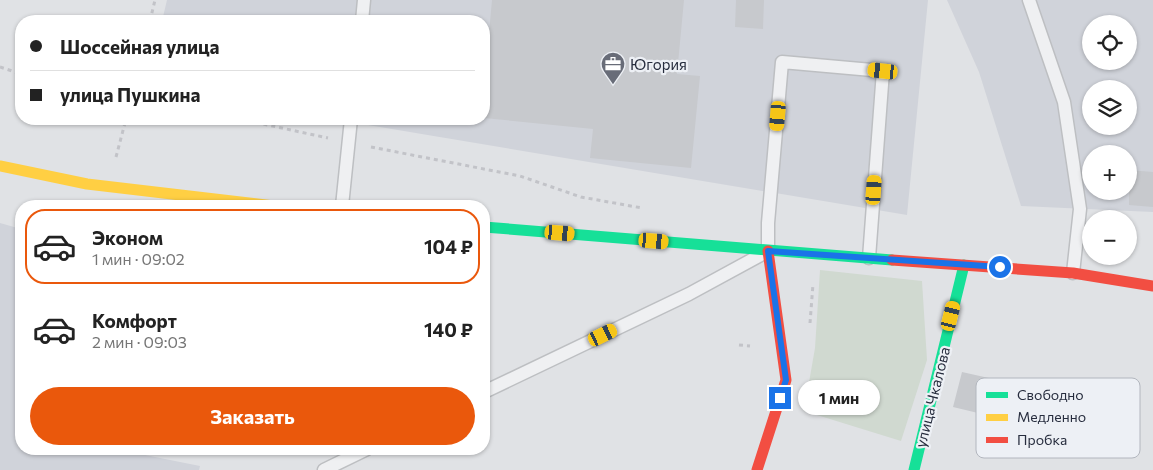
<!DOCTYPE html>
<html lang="ru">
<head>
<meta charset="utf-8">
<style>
  body { margin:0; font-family:Commissioner,sans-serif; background:#f6f6f6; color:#222; height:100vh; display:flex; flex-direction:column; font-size:19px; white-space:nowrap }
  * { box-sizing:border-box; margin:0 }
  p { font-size:16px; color:#767676 }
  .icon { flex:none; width:28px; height:28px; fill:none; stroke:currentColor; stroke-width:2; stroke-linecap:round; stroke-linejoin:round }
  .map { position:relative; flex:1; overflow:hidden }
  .details { position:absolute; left:15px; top:200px; width:475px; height:255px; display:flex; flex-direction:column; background:#fff; border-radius:20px; box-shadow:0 1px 4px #0004 }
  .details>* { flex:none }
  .hud { position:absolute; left:15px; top:15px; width:475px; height:110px; border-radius:20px; box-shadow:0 1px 4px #0004; display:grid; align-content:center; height:110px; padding:0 15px; background:#fff }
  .buttons { position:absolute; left:1082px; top:15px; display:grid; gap:10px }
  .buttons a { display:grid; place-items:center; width:55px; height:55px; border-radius:50%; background:#fff; box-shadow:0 1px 4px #0004; font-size:25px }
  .end { position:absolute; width:22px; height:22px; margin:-11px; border:6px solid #1a73e8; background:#fff; box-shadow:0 0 0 2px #fff }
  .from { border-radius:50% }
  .bubble { position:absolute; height:35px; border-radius:18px; background:#fff; box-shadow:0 1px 4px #0004; font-size:16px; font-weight:700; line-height:35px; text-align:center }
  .car { position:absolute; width:15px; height:30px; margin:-15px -8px; border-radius:6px; box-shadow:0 0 4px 1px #0007; background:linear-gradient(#f5c518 24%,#345 0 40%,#f5c518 0 76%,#345 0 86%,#f5c518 0) }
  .hud b { display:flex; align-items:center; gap:18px; height:48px; font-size:19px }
  .hud b+b { border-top:1px solid #e0e0e0 }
  .hud i { width:12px; height:12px; background:#222 }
  ul { padding:9px 0 0; list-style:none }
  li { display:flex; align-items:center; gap:15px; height:75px; margin:0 10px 8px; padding:0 5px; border:2px solid transparent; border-radius:20px }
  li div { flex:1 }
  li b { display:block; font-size:19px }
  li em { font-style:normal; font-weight:700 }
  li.current { border-color:#ea580c }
  li>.icon { width:45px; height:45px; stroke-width:1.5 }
  .primary-button { display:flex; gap:10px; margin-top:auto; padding:10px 15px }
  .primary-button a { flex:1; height:58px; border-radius:30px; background:#ea580c; color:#fff; font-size:20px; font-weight:700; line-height:58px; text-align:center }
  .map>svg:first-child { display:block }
  .built { fill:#d0d3da; fill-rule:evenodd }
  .green { fill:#d0d9d0 }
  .building { fill:#c7c9cd }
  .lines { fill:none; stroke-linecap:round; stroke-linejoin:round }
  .lane-casing { stroke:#bdbfc2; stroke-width:15 }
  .path { stroke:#c2c3c8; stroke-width:3; stroke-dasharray:4 4; stroke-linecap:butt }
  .lane { stroke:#eff0f2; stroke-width:12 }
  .fast { stroke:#16e098; stroke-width:11 }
  .slow { stroke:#ffcf43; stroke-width:11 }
  .jam { stroke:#f24e42; stroke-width:11 }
  .route { stroke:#1a73e8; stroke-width:6 }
  .labels { text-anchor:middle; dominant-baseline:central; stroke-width:4.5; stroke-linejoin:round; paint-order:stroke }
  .poi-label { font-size:15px; fill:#272d3e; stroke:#edf0f5; text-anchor:start }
  .street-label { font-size:15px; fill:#272d3e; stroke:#edf0f5 }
  .key { fill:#edf0f5; stroke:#b2b6be; stroke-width:1 }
  .key-label { font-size:14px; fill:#272d3e }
</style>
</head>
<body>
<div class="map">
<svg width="1153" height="470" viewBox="0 0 1153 470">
  <rect width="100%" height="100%" fill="#e0e2e5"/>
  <path class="built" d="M 167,0 L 928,0 L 907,215 L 332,119 L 484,119 L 484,21 L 162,21 Z
    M 947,0 L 1153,0 L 1153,212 L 1021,206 L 979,72 ZM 1091,24 L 1129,24 L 1129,61 L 1091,61 ZM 1091,89 L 1129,89 L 1129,126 L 1091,126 ZM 1091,154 L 1129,154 L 1129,191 L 1091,191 Z
    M 0,223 L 21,229 L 21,449 L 120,449 L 120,450 L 200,466 L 199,470 L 0,470 Z"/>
  <path class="green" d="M 820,270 L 922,281 L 927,360 L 901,441 L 804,411 L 815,348 Z"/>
  <path class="building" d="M 492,0 L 684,0 L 677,74 L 700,76 L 691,168 L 590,158 L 593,129 L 484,118 L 484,55 L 487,55 Z
    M 736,0 L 764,0 L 763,29 L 735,27 Z
    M 1129,170 L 1153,172 L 1153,207 L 1129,205 Z
    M 962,372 L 1011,383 L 1003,419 L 953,407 Z"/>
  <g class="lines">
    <defs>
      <path id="lane" d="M 1029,0 L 1064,102 L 1080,209 L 1073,273
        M 362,21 L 364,0
        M 342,206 L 351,119
        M 484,392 L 689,294 L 768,251 L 768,223 L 782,62 L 883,71 L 869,258
        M 324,470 L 367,449"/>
    </defs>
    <use href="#lane" class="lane-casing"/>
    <path class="path" d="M 150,21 L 155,0
      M 0,67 L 21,74
      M 240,119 L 328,138
      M 371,147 L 520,176 L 581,197 L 642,208
      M 116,157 L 126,119
      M 810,323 L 813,284
      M 739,345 L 750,346"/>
    <use href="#lane" class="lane"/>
    <path class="fast" d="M 484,227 L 892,260
      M 914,470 L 964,265"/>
    <path class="slow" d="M 0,166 L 87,184 L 274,206"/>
    <path class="jam" d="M 892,260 L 1073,273 L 1153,286
      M 757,470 L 786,380 L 768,251"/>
  </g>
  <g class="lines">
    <path class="route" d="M 780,398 L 786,380 L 768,251 L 1000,267"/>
  </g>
  <defs>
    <symbol id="office-pin" viewBox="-11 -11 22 30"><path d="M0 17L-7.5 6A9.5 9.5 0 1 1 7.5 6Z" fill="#686c78" stroke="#edf0f5"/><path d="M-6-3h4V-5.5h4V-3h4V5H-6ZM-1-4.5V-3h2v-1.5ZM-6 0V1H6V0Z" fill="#fff"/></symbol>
  </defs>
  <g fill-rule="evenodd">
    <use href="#office-pin" x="599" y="50" width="28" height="38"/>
  </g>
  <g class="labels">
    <g class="poi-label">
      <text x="630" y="64">Югория</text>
    </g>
    <g class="street-label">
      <text transform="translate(932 397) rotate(-76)">улица Чкалова</text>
    </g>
  </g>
  <rect x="976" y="378" width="164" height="80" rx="8" class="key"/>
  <rect x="986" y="392" width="22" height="6" fill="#16e098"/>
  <rect x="986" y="414" width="22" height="7" fill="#ffcf43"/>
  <rect x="986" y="437" width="22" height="6" fill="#f24e42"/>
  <g class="key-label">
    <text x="1017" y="400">Свободно</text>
    <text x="1017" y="422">Медленно</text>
    <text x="1017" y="445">Пробка</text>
  </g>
</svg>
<div class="buttons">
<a><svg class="icon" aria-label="locate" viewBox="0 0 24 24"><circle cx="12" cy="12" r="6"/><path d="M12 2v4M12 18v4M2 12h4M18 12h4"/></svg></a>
<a><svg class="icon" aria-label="layers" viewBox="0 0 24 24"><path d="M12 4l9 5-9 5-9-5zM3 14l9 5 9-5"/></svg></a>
<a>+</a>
<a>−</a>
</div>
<i class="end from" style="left:1000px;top:267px"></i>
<i class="end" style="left:780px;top:398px"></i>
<div class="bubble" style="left:798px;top:380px;width:82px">1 мин</div>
<i class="car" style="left:883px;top:71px;rotate:276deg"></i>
<i class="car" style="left:778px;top:116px;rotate:185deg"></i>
<i class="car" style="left:874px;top:190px;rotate:4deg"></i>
<i class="car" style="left:560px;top:233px;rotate:95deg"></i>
<i class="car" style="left:654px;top:241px;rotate:95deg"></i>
<i class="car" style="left:951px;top:316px;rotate:14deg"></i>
<i class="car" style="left:603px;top:335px;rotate:64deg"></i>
<div class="hud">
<b><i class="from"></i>Шоссейная улица</b>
<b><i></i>улица Пушкина</b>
</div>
<section class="details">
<ul>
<li class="current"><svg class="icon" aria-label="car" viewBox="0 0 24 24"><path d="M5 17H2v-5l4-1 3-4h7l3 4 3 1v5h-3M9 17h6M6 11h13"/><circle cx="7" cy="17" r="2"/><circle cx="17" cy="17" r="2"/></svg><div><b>Эконом</b><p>1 мин · 09:02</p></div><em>104 ₽</em></li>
<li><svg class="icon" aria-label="car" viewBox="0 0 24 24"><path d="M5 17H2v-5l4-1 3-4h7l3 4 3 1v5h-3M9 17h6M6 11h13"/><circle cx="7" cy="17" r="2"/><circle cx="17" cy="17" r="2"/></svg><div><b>Комфорт</b><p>2 мин · 09:03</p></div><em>140 ₽</em></li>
</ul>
<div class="primary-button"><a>Заказать</a></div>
</section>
</div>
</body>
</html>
